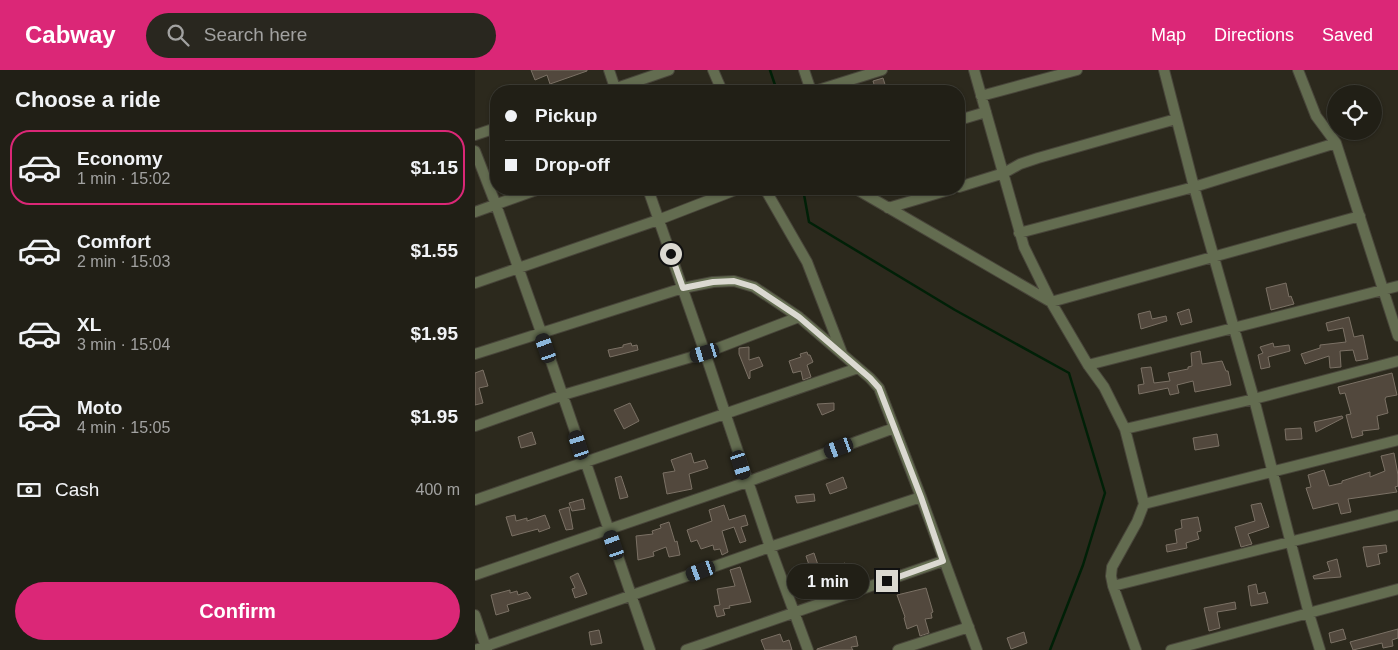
<!DOCTYPE html>
<html lang="en">
<head>
<meta charset="utf-8">
<style>
  body { margin:0; font-family:Arial,sans-serif; background:#29271f; color:#f1f3f6; height:100vh; display:flex; flex-direction:column; font-size:19px; white-space:nowrap }
  * { box-sizing:border-box; margin:0 }
  p { font-size:16px; color:#a2a2a1 }
  .icon { flex:none; width:28px; height:28px; fill:none; stroke:currentColor; stroke-width:2; stroke-linecap:round; stroke-linejoin:round }
  .map { position:relative; flex:1; overflow:hidden }
  .details { display:flex; flex-direction:column; background:#211f16; width:475px }
  .details>* { flex:none }
  .hud { position:absolute; left:15px; top:15px; width:475px; height:110px; border-radius:20px; box-shadow:0 1px 4px #0004,0 0 0 1px #3e3d35; display:grid; align-content:center; height:110px; padding:0 15px; background:#211f16 }
  .buttons { position:absolute; left:852px; top:15px; display:grid; gap:10px }
  .buttons a { display:grid; place-items:center; width:55px; height:55px; border-radius:50%; background:#211f16; box-shadow:0 1px 4px #0004,0 0 0 1px #3e3d35; font-size:25px }
  .end { position:absolute; width:22px; height:22px; margin:-11px; border:6px solid #dbd9d1; background:#111; box-shadow:0 0 0 2px #111 }
  .from { border-radius:50% }
  .bubble { position:absolute; height:35px; border-radius:18px; background:#211f16; box-shadow:0 1px 4px #0004,0 0 0 1px #3e3d35; font-size:16px; font-weight:600; line-height:35px; text-align:center }
  .car { position:absolute; width:15px; height:30px; margin:-15px -8px; border-radius:6px; box-shadow:0 0 4px 1px #0007; background:linear-gradient(#222 24%,#8ab4d8 0 40%,#222 0 76%,#8ab4d8 0 86%,#222 0) }
  .hud b { display:flex; align-items:center; gap:18px; height:48px; font-size:19px }
  .hud b+b { border-top:1px solid #3e3d35 }
  .hud i { width:12px; height:12px; background:#f1f3f6 }
  ul { padding:0; list-style:none }
  li { display:flex; align-items:center; gap:15px; height:75px; margin:0 10px 8px; padding:0 5px; border:2px solid transparent; border-radius:20px }
  li div { flex:1 }
  li b { display:block; font-size:19px }
  li em { font-style:normal; font-weight:600 }
  li.active { border-color:#db2777 }
  li>.icon { width:45px; height:45px; stroke-width:1.5 }
  h2 { padding:0 15px; font-size:22px; line-height:60px }
  .pay { display:flex; align-items:center; gap:12px; height:55px; padding:0 15px; font-size:19px }
  .pay p { margin-inline-start:auto }
  .primary-button { display:flex; gap:10px; margin-top:auto; padding:10px 15px }
  .primary-button a { flex:1; height:58px; border-radius:30px; background:#db2777; color:#fff; font-size:20px; font-weight:600; line-height:58px; text-align:center }
  header { display:flex; align-items:center; gap:30px; box-sizing:border-box; height:70px; padding:0 25px; background:#db2777; color:#fff }
  header strong { font-size:24px }
  nav { display:flex; gap:28px; margin-inline-start:auto; font-size:18px }
  .search { width:350px; height:45px; background:#29271f; display:flex; align-items:center; gap:12px; box-sizing:border-box; padding:0 18px; border-radius:28px; color:#a2a2a1; font-size:19px }
  main { display:flex; flex:1; min-height:0 }
  .map>svg:first-child { display:block }
  .lines { fill:none; stroke-linecap:round; stroke-linejoin:round }
  .stream { stroke:#002007; stroke-width:2.5 }
  .building { fill:#52483d; stroke:#7b7165 }
  .minor-casing { stroke:#48453a; stroke-width:12 }
  .minor { stroke:#636c50; stroke-width:10 }
  .route { stroke:#dbd9d1; stroke-width:6 }
</style>
</head>
<body>
<header>
<strong>Cabway</strong>
<div class="search"><svg class="icon" aria-label="search" viewBox="0 0 24 24"><circle cx="10" cy="10" r="6"/><path d="M15 15l6 6"/></svg>Search here</div>
<nav><a>Map</a><a>Directions</a><a>Saved</a></nav>
</header>
<main>
<section class="details">
<h2>Choose a ride</h2>
<ul>
<li class="active"><svg class="icon" aria-label="car" viewBox="0 0 24 24"><path d="M5 17H2v-5l4-1 3-4h7l3 4 3 1v5h-3M9 17h6M6 11h13"/><circle cx="7" cy="17" r="2"/><circle cx="17" cy="17" r="2"/></svg><div><b>Economy</b><p>1 min · 15:02</p></div><em>$1.15</em></li>
<li><svg class="icon" aria-label="car" viewBox="0 0 24 24"><path d="M5 17H2v-5l4-1 3-4h7l3 4 3 1v5h-3M9 17h6M6 11h13"/><circle cx="7" cy="17" r="2"/><circle cx="17" cy="17" r="2"/></svg><div><b>Comfort</b><p>2 min · 15:03</p></div><em>$1.55</em></li>
<li><svg class="icon" aria-label="car" viewBox="0 0 24 24"><path d="M5 17H2v-5l4-1 3-4h7l3 4 3 1v5h-3M9 17h6M6 11h13"/><circle cx="7" cy="17" r="2"/><circle cx="17" cy="17" r="2"/></svg><div><b>XL</b><p>3 min · 15:04</p></div><em>$1.95</em></li>
<li><svg class="icon" aria-label="car" viewBox="0 0 24 24"><path d="M5 17H2v-5l4-1 3-4h7l3 4 3 1v5h-3M9 17h6M6 11h13"/><circle cx="7" cy="17" r="2"/><circle cx="17" cy="17" r="2"/></svg><div><b>Moto</b><p>4 min · 15:05</p></div><em>$1.95</em></li>
</ul>
<div class="pay"><svg class="icon" aria-label="cash" viewBox="0 0 24 24"><path d="M3 7h18v10H3z"/><circle cx="12" cy="12" r="2"/></svg>Cash<p>400 m</p></div>
<div class="primary-button"><a>Confirm</a></div>
</section>
<div class="map">
<svg width="923" height="580" viewBox="0 0 923 580">
  <rect width="100%" height="100%" fill="#2c291d"/>
  <g class="lines">
    <path class="stream" d="M 295,0 L 302,21
      M 328,119 L 334,152 L 480,240 L 594,303 L 630,423 L 608,495 L 575,580"/>
  </g>
  <path class="building" d="M 56,0 L 112,0 L 112,1 L 75,14 L 72,5 L 60,10 Z
    M 408,8 L 412,21 L 401,21 L 398,11 Z
    M 811,213 L 814,227 L 816,226 L 819,234 L 796,240 L 791,218 Z
    M 714,239 L 717,252 L 706,255 L 702,243 Z
    M 675,241 L 677,249 L 691,246 L 692,251 L 666,259 L 663,244 Z
    M 874,247 L 879,267 L 888,265 L 893,289 L 881,291 L 878,280 L 865,281 L 866,297 L 855,298 L 854,286 L 830,294 L 826,284 L 845,278 L 845,275 L 871,272 L 868,258 L 853,261 L 851,253 Z
    M 156,273 L 157,276 L 162,275 L 163,280 L 135,287 L 133,280 L 148,277 L 148,275 Z
    M 798,273 L 799,277 L 814,275 L 815,281 L 793,287 L 795,297 L 786,299 L 783,285 L 788,283 L 785,277 Z
    M 274,277 L 274,290 L 284,287 L 288,296 L 275,301 L 275,308 L 274,309 L 264,284 L 264,278 Z
    M 725,281 L 727,294 L 747,291 L 751,301 L 753,301 L 756,315 L 720,322 L 718,311 L 702,315 L 704,323 L 695,325 L 693,318 L 664,324 L 663,315 L 669,314 L 666,298 L 676,297 L 679,313 L 695,311 L 693,303 L 713,299 L 713,297 L 717,296 L 716,283 Z
    M 332,282 L 333,285 L 335,285 L 338,292 L 332,295 L 336,307 L 328,310 L 326,301 L 318,303 L 314,291 L 326,287 L 325,284 Z
    M 8,300 L 13,316 L 4,318 L 8,333 L 0,335 L 0,303 Z
    M 917,303 L 922,325 L 911,327 L 910,329 L 913,343 L 902,346 L 904,359 L 887,361 L 888,365 L 877,368 L 871,345 L 876,344 L 870,323 L 865,324 L 863,317 Z
    M 155,333 L 164,351 L 149,359 L 139,340 Z
    M 359,333 L 359,340 L 347,345 L 342,334 Z
    M 867,346 L 868,348 L 841,362 L 839,352 Z
    M 826,358 L 827,369 L 811,370 L 810,359 Z
    M 57,362 L 61,374 L 46,378 L 43,367 Z
    M 742,364 L 744,376 L 720,380 L 718,368 Z
    M 216,383 L 219,393 L 230,390 L 233,398 L 214,404 L 217,419 L 192,424 L 188,403 L 200,401 L 196,390 Z
    M 919,383 L 923,405 L 923,416 L 920,417 L 922,422 L 873,429 L 876,442 L 866,444 L 863,433 L 838,439 L 831,418 L 836,417 L 833,405 L 849,400 L 854,416 L 867,413 L 867,411 L 895,402 L 895,407 L 910,401 L 906,386 Z
    M 146,406 L 153,427 L 145,429 L 140,408 Z
    M 368,407 L 372,418 L 355,424 L 351,414 Z
    M 339,424 L 340,431 L 322,433 L 320,426 Z
    M 108,429 L 110,439 L 97,441 L 94,433 Z
    M 786,433 L 794,457 L 773,464 L 777,474 L 766,477 L 760,457 L 780,451 L 776,435 Z
    M 249,435 L 254,450 L 270,445 L 273,455 L 266,457 L 271,471 L 265,473 L 259,457 L 247,461 L 253,482 L 247,485 L 245,479 L 239,480 L 238,475 L 226,479 L 222,470 L 216,472 L 212,460 L 237,451 L 234,440 Z
    M 94,437 L 98,459 L 91,460 L 84,440 Z
    M 40,445 L 41,451 L 52,448 L 52,451 L 70,445 L 75,458 L 64,462 L 63,459 L 37,466 L 31,447 Z
    M 723,447 L 726,461 L 722,462 L 724,469 L 711,473 L 712,478 L 692,482 L 691,475 L 702,473 L 700,460 L 707,458 L 706,450 Z
    M 194,452 L 200,472 L 202,471 L 205,485 L 194,487 L 191,477 L 178,482 L 179,486 L 163,490 L 161,466 L 178,464 L 177,461 L 186,458 L 185,455 Z
    M 911,475 L 912,482 L 903,484 L 905,494 L 892,497 L 888,477 Z
    M 339,483 L 344,498 L 336,501 L 331,486 Z
    M 862,489 L 866,507 L 839,509 L 838,506 L 855,501 L 852,492 Z
    M 370,493 L 372,503 L 348,508 L 345,502 Z
    M 265,497 L 276,532 L 254,536 L 255,538 L 248,539 L 250,545 L 242,547 L 239,536 L 245,535 L 242,519 L 260,516 L 255,500 Z
    M 103,503 L 112,524 L 100,528 L 97,519 L 100,518 L 95,507 Z
    M 781,514 L 783,524 L 790,522 L 793,533 L 776,536 L 773,516 Z
    M 451,518 L 458,542 L 456,543 L 457,548 L 450,549 L 454,563 L 445,566 L 442,555 L 432,559 L 429,548 L 430,547 L 422,525 Z
    M 35,520 L 35,523 L 42,521 L 43,525 L 52,522 L 56,528 L 32,535 L 34,541 L 21,545 L 16,525 Z
    M 760,532 L 761,539 L 742,542 L 745,558 L 734,561 L 729,538 Z
    M 868,559 L 871,569 L 856,573 L 854,563 Z
    M 923,559 L 923,568 L 917,570 L 918,576 L 908,578 L 907,573 L 878,580 L 875,572 Z
    M 124,560 L 127,573 L 116,575 L 114,562 Z
    M 549,562 L 552,573 L 536,579 L 532,568 Z
    M 305,564 L 308,572 L 314,570 L 317,580 L 290,580 L 286,570 Z
    M 381,566 L 383,576 L 376,577 L 378,580 L 342,580 L 342,579 Z"/>
  <g class="lines">
    <defs>
      <path id="minor" d="M 134,0 L 141,21
        M 238,0 L 247,21
        M 329,0 L 336,21
        M 499,0 L 549,177 L 576,232 L 613,295 L 629,317 L 650,359 L 669,434 L 662,452 L 637,497 L 636,506 L 638,516 L 661,580
        M 689,0 L 719,117 L 779,329 L 834,544 L 845,580
        M 823,0 L 841,46 L 861,73 L 923,266
        M 133,21 L 194,0
        M 340,21 L 407,0
        M 506,26 L 602,0
        M 484,50 L 511,42
        M 0,65 L 21,58
        M 0,81 L 21,135 L 66,262 L 175,580
        M 484,117 L 529,103 L 545,94 L 563,88 L 701,49
        M 173,119 L 230,283 L 295,477 L 333,580
        M 290,119 L 332,192 L 367,283
        M 381,119 L 576,232 L 885,146
        M 413,138 L 477,119
        M 0,142 L 64,119
        M 544,163 L 719,117 L 861,73
        M 0,213 L 183,150 L 263,119
        M 0,284 L 208,218 L 238,212 L 259,211 L 279,217 L 324,247 L 395,308 L 404,318 L 446,427 L 502,580
        M 613,295 L 923,216
        M 0,356 L 88,325 L 230,283 L 324,247
        M 650,359 L 779,329 L 923,291
        M 0,430 L 383,298
        M 669,434 L 923,370
        M 0,505 L 272,412 L 419,358
        M 638,516 L 923,445
        M 0,545 L 12,580
        M 0,580 L 295,477 L 446,427
        M 211,580 L 468,491
        M 423,580 L 494,557
        M 696,580 L 923,519"/>
    </defs>
    <use href="#minor" class="minor-casing"/>
    <use href="#minor" class="minor"/>
  </g>
  <g class="lines">
    <path class="route" d="M 196,184 L 208,218 L 238,212 L 259,211 L 279,217 L 324,247 L 395,308 L 404,318 L 446,427 L 468,491 L 412,511"/>
  </g>
</svg>
<div class="buttons">
<a><svg class="icon" aria-label="locate" viewBox="0 0 24 24"><circle cx="12" cy="12" r="6"/><path d="M12 2v4M12 18v4M2 12h4M18 12h4"/></svg></a>
</div>
<i class="end from" style="left:196px;top:184px"></i>
<i class="end" style="left:412px;top:511px"></i>
<div class="bubble" style="left:312px;top:494px;width:82px">1 min</div>
<i class="car" style="left:71px;top:278px;rotate:341deg"></i>
<i class="car" style="left:230px;top:283px;rotate:253deg"></i>
<i class="car" style="left:104px;top:375px;rotate:342deg"></i>
<i class="car" style="left:364px;top:378px;rotate:250deg"></i>
<i class="car" style="left:266px;top:395px;rotate:162deg"></i>
<i class="car" style="left:139px;top:475px;rotate:341deg"></i>
<i class="car" style="left:226px;top:501px;rotate:250deg"></i>
<div class="hud">
<b><i class="from"></i>Pickup</b>
<b><i></i>Drop-off</b>
</div>
</div>
</main>
</body>
</html>
